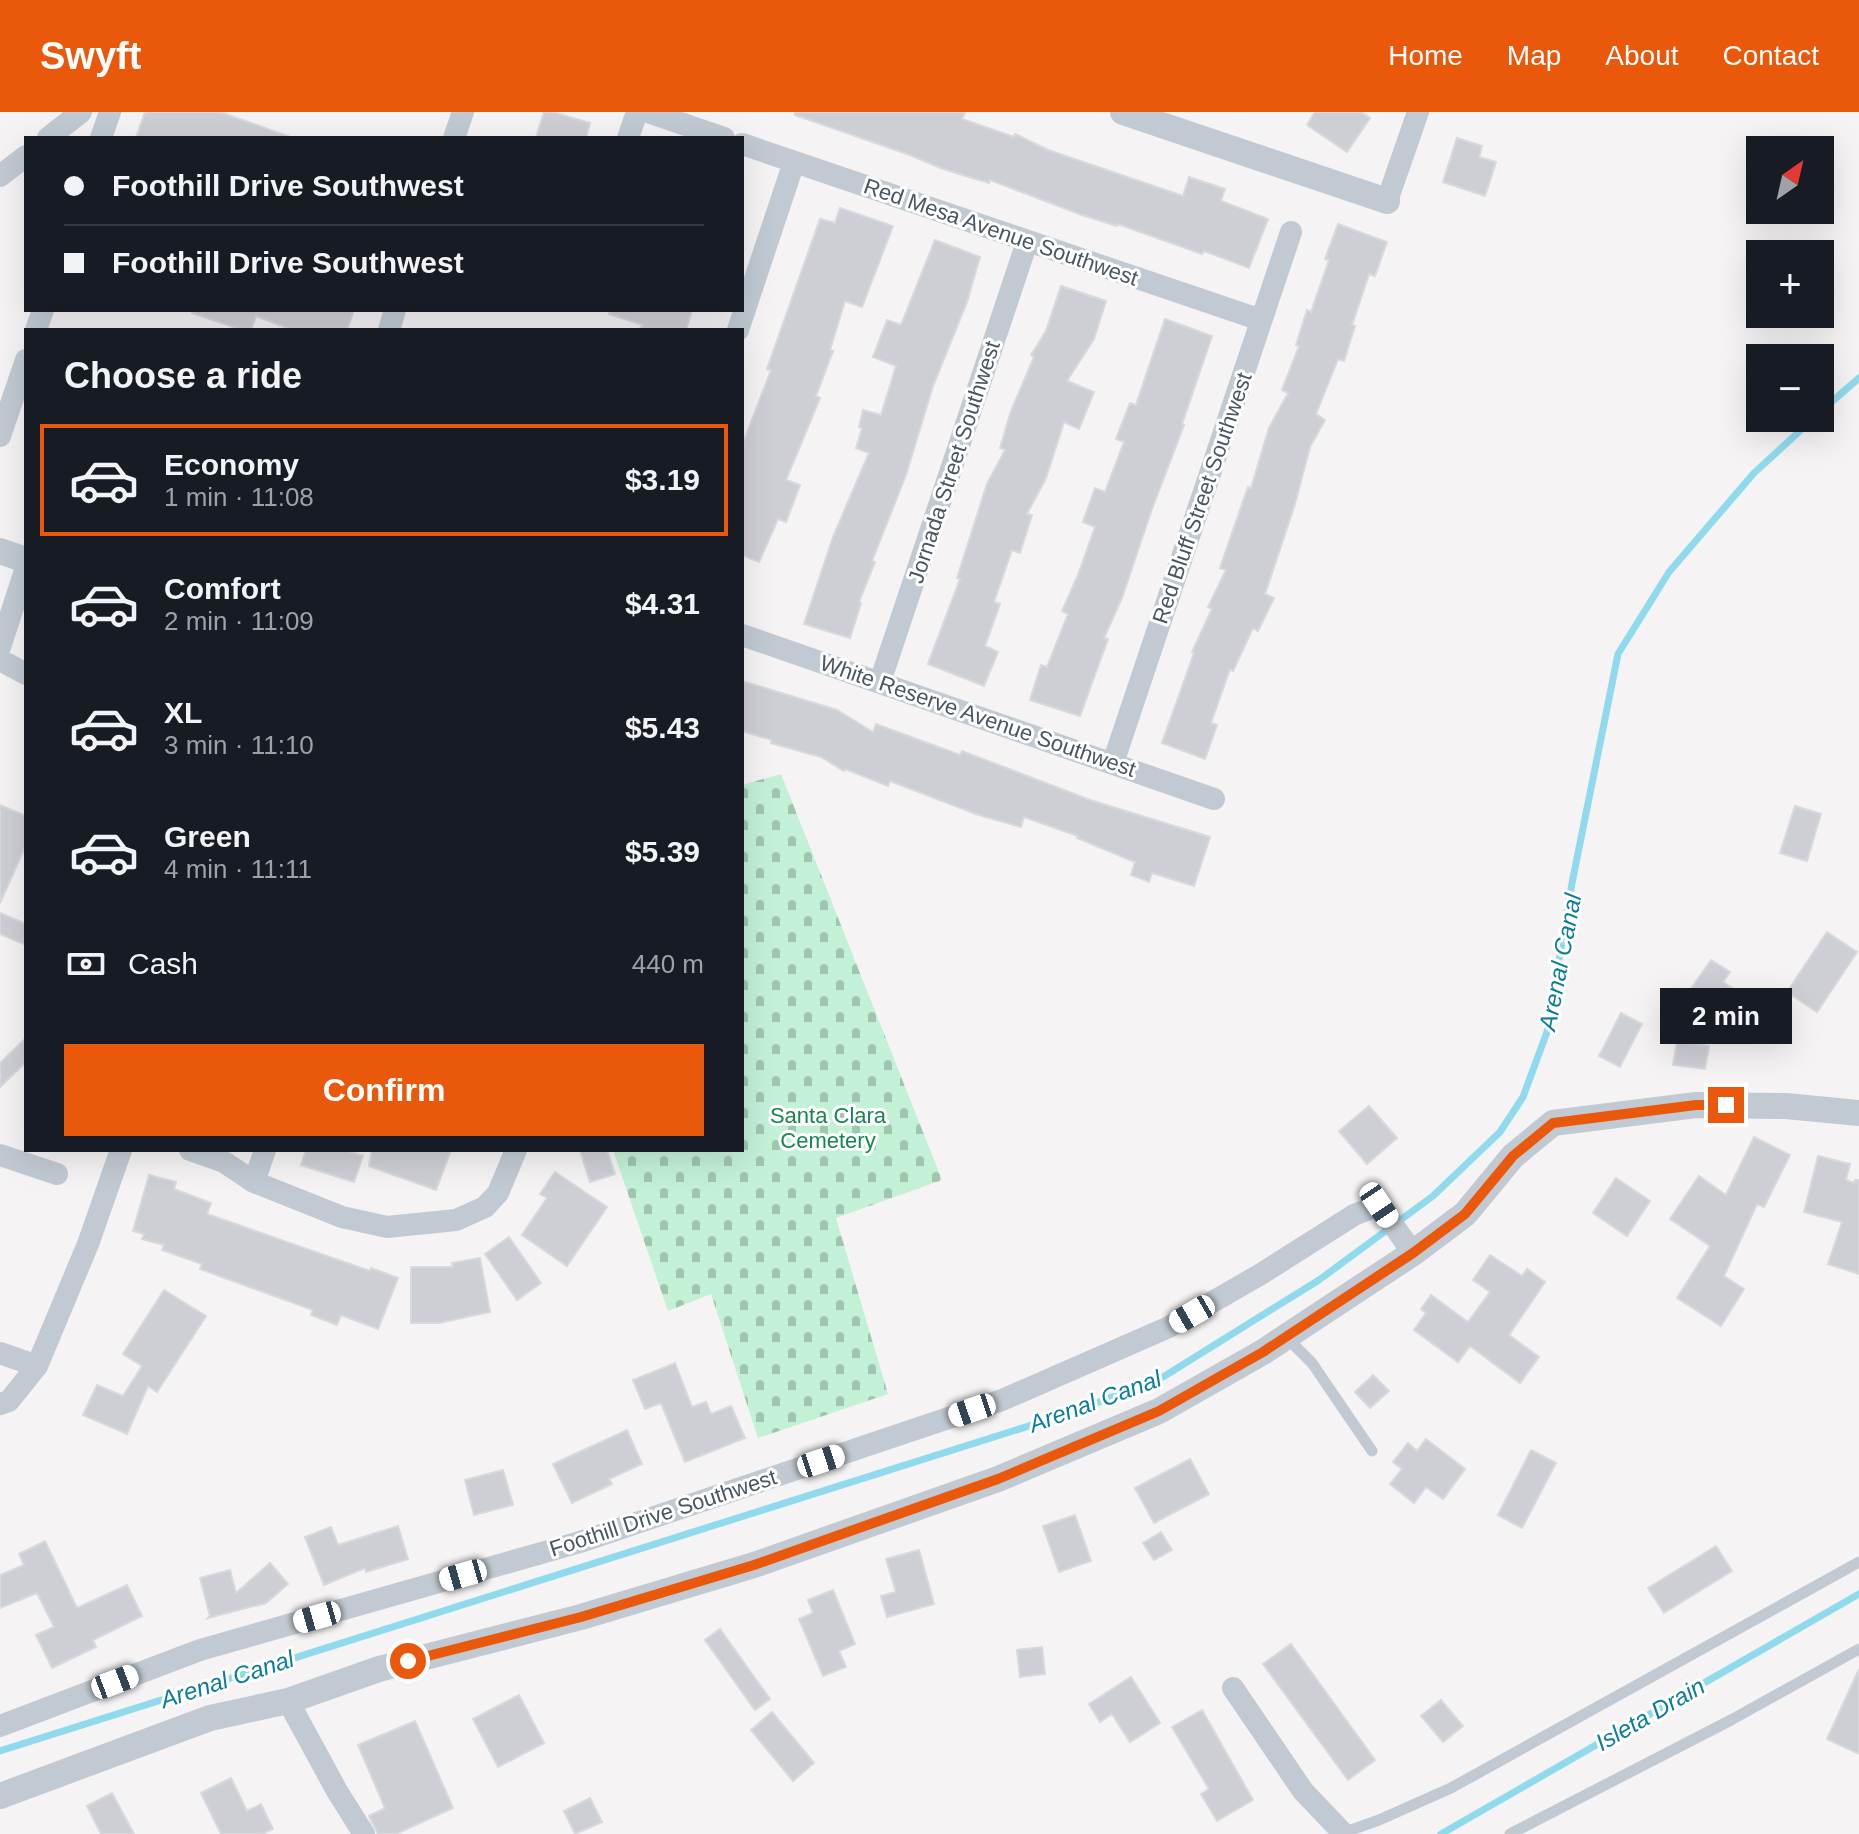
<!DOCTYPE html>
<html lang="en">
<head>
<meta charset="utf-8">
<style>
  body { margin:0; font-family:Arial,sans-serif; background:#242831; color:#f1f3f6; height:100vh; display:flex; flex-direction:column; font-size:30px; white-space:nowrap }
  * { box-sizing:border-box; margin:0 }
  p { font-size:26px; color:#9ea1a6 }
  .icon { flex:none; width:44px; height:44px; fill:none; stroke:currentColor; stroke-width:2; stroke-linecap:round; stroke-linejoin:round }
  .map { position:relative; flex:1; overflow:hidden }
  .drawer { position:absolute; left:24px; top:216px; width:720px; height:824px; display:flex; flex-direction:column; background:#171b24; border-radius:0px; box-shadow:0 8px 32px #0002 }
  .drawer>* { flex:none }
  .guide { position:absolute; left:24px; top:24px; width:720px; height:176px; border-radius:0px; box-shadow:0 8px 32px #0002; display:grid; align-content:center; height:176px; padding:0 40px; background:#171b24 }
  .needle { width:52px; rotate:34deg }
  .controls { position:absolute; left:1746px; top:24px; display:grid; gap:16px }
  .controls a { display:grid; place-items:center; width:88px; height:88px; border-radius:0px; background:#171b24; box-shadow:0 8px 32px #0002; font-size:40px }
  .end { position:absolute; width:36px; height:36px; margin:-18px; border:10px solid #ea580c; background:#fff; box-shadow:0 0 0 4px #fff }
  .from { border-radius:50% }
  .bubble { position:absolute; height:56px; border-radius:0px; background:#171b24; box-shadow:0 8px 32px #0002; font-size:26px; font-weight:800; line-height:56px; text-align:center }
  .car { position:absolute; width:24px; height:48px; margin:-24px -12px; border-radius:10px; box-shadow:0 0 6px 2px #0007; background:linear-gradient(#fff 24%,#345 0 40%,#fff 0 76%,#345 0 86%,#fff 0) }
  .guide b { display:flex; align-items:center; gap:28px; height:76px; font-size:30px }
  .guide b+b { border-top:2px solid #363941 }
  .guide i { width:20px; height:20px; background:#f1f3f6 }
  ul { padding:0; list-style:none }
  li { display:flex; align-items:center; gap:24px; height:112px; margin:0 16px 12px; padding:0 24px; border:4px solid transparent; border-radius:0px }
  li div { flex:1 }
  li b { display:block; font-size:30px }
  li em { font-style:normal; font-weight:800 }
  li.selected { border-color:#ea580c }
  li>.icon { width:72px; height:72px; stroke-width:1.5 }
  h2 { padding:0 40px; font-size:36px; line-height:96px }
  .pay { display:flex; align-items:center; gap:20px; height:88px; padding:0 40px; font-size:30px }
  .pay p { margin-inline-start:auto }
  .primary-button { display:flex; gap:16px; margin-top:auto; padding:16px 40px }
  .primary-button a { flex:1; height:92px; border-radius:0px; background:#ea580c; color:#fff; font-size:32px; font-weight:800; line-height:92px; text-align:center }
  header { display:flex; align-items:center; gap:48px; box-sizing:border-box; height:112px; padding:0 40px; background:#ea580c; color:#fff }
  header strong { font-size:38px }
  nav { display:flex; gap:44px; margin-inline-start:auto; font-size:28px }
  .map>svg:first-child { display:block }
  .cemetery { fill:url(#cemetery-stones) }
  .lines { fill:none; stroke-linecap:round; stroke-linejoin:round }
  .stream { stroke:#90daee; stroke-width:7 }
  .building { fill:#cdcfd5; stroke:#d7d9de; stroke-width:2 }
  .service { stroke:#c1cad2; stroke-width:11 }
  .minor { stroke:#c1cad2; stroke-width:22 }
  .tertiary { stroke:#c1cad2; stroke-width:26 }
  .route { stroke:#ea580c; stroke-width:10 }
  .labels { text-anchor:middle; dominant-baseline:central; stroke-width:6; stroke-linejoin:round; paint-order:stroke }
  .street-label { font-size:22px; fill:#4a5661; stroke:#fff }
  .park-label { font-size:22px; fill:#17864f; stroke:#fff }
  .water-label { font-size:24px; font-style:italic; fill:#0c7c9b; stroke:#fff }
</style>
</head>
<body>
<header>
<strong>Swyft</strong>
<nav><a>Home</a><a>Map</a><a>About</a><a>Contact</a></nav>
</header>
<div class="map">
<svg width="1859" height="1722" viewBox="0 0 1859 1722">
  <defs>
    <pattern id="cemetery-stones" width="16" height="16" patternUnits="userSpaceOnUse" patternTransform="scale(2)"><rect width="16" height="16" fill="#c3f1d5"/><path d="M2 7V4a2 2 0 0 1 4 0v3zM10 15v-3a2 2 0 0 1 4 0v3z" fill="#a0c6b0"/></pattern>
  </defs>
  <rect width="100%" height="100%" fill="#f5f3f3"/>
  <path class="cemetery" d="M 781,662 L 942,1068 L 836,1106 L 888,1282 L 758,1326 L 711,1182 L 668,1199 L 613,1038 L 742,1038 L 742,673 Z"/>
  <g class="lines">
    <path class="stream" d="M 1820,300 L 1859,266
      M 0,1639 L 1076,1299 L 1163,1265 L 1319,1168 L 1433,1084 L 1500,1020 L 1523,985 L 1547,920 L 1572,771 L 1618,542 L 1669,460 L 1754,361 L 1814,306
      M 1441,1722 L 1859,1482"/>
  </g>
  <path class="building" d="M 145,0 L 220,0 L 288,24 L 287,26 L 136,26 Z
    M 544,0 L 552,0 L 590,11 L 586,26 L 536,26 Z
    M 795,0 L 965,0 L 962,7 L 1014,25 L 1015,22 L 1048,38 L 1183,84 L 1189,65 L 1225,77 L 1221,89 L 1268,107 L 1249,156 L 1204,139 L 1202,142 L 1118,112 L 1117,114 L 1082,103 L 990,68 L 989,71 L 943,57 L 910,43 L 795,3 Z
    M 1315,0 L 1361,0 L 1370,6 L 1347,40 L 1307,13 Z
    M 1457,26 L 1482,34 L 1479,45 L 1496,50 L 1485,84 L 1443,70 Z
    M 840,96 L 893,114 L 862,195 L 845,189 L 830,238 L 833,239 L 816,284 L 820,286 L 786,368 L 800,373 L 786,410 L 778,407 L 759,450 L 742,443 L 742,334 L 771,258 L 767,257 L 820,107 L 835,111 Z
    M 1338,112 L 1387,130 L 1375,164 L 1369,162 L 1352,213 L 1355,214 L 1344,249 L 1338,247 L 1316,302 L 1325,308 L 1310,335 L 1295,392 L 1265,482 L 1274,486 L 1258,519 L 1253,516 L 1233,559 L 1230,557 L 1211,611 L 1217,613 L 1205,647 L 1162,631 L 1194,541 L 1192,540 L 1212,497 L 1208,495 L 1226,458 L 1220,456 L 1248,375 L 1251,376 L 1269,316 L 1288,281 L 1282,278 L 1299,234 L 1296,233 L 1307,198 L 1311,200 L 1329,148 L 1325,147 Z
    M 935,128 L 980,145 L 967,190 L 933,274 L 906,363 L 872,449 L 875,450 L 859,490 L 861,491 L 850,526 L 804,512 L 833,425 L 869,341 L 856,336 L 862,316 L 859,315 L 863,298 L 881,303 L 896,254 L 873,245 L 887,208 L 901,213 Z
    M 1061,174 L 1106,189 L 1094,227 L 1067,269 L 1094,280 L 1079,317 L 1064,310 L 1046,366 L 1027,402 L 1032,403 L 1020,441 L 1012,438 L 994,490 L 1000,492 L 985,534 L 998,540 L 984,574 L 928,552 L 960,467 L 957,466 L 987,372 L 1005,338 L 1000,336 L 1011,299 L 1034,245 L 1031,243 L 1046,219 Z
    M 192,198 L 354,198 L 347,218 L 292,218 L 256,204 L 251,218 L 242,218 L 192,201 Z
    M 609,198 L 692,198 L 686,218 L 639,218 L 643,213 L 609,202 Z
    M 1165,207 L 1212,224 L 1182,312 L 1184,313 L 1152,397 L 1122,486 L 1104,526 L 1108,527 L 1080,604 L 1030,588 L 1041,553 L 1047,555 L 1068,502 L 1062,499 L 1078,463 L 1095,415 L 1083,410 L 1095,376 L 1105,380 L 1124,330 L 1116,327 L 1130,291 L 1136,293 Z
    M 742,569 L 837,598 L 873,620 L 876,612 L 960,643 L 962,639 L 1090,688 L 1210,725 L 1194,774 L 1152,761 L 1149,770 L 1131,763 L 1135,750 L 1077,726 L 1078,724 L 1024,705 L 1021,715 L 976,702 L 890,669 L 888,674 L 845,657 L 844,659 L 821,645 L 771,631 L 772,628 L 742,619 Z
    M 0,693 L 26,704 L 26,733 L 0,791 Z
    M 1795,694 L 1821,702 L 1807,749 L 1780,741 Z
    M 0,801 L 26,812 L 26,833 L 0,822 Z
    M 1827,820 L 1857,840 L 1817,900 L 1787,880 Z
    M 1711,848 L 1730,860 L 1723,870 L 1735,878 L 1719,902 L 1688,881 Z
    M 1621,901 L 1642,912 L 1620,955 L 1599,944 Z
    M 26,926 L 26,950 L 0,975 L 0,951 Z
    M 1677,929 L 1709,934 L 1705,957 L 1673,953 Z
    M 1369,994 L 1397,1026 L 1367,1052 L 1339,1019 Z
    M 1754,1025 L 1790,1043 L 1764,1095 L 1757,1092 L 1724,1164 L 1744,1177 L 1721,1214 L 1677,1186 L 1710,1134 L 1670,1107 L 1699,1064 L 1726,1083 Z
    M 306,1038 L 345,1038 L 363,1044 L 354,1070 L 301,1053 Z
    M 372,1038 L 451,1038 L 436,1078 L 369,1054 Z
    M 580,1038 L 607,1038 L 615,1062 L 590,1070 Z
    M 1818,1044 L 1850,1052 L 1846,1068 L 1854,1071 L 1855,1068 L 1859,1068 L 1859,1162 L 1828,1152 L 1842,1110 L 1804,1100 Z
    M 555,1060 L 607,1095 L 567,1154 L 522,1123 L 547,1086 L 540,1082 Z
    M 149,1063 L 176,1070 L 174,1077 L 211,1091 L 207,1102 L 370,1159 L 371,1156 L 398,1166 L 378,1217 L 341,1203 L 337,1213 L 311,1203 L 313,1198 L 200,1157 L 202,1152 L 162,1138 L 164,1133 L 142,1127 L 144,1122 L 133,1119 Z
    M 1616,1066 L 1650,1089 L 1627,1124 L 1593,1101 Z
    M 509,1125 L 541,1171 L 517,1188 L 485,1142 Z
    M 1490,1143 L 1522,1164 L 1527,1157 L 1545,1170 L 1509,1223 L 1539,1245 L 1520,1271 L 1470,1234 L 1458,1250 L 1414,1218 L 1426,1201 L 1421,1197 L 1431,1183 L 1468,1210 L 1490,1180 L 1473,1168 Z
    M 480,1146 L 490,1200 L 439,1211 L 411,1211 L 411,1155 L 453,1155 L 452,1151 Z
    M 164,1178 L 206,1204 L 157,1280 L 148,1274 L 127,1322 L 83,1303 L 97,1273 L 123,1284 L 142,1254 L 123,1242 Z
    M 675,1251 L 692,1295 L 706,1290 L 711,1302 L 731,1294 L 745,1326 L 685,1350 L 661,1291 L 645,1297 L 633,1268 Z
    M 1373,1263 L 1389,1279 L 1370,1296 L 1355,1280 Z
    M 627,1318 L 642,1352 L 609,1367 L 612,1372 L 572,1391 L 553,1352 Z
    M 1426,1327 L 1465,1357 L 1443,1387 L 1426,1375 L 1414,1391 L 1390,1372 L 1402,1357 L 1393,1350 L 1408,1331 L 1417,1339 Z
    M 1531,1338 L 1556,1351 L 1522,1416 L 1498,1403 Z
    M 1190,1347 L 1209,1382 L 1154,1411 L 1135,1376 Z
    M 503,1358 L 513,1393 L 474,1403 L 465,1368 Z
    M 1075,1403 L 1091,1449 L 1059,1460 L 1043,1414 Z
    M 398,1414 L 408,1447 L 366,1460 L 365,1456 L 324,1473 L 305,1425 L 331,1415 L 338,1433 Z
    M 1161,1420 L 1172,1438 L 1154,1448 L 1143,1431 Z
    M 45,1429 L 77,1496 L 127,1473 L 142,1504 L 93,1528 L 96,1535 L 52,1556 L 36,1523 L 54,1515 L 37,1481 L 0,1496 L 0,1463 L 24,1453 L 19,1442 Z
    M 1716,1434 L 1732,1459 L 1664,1501 L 1648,1476 Z
    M 919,1438 L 934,1492 L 887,1505 L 881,1484 L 896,1480 L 886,1447 Z
    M 270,1451 L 288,1472 L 266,1491 L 208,1506 L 210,1504 L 200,1466 L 230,1458 L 236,1481 Z
    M 833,1478 L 855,1532 L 839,1539 L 846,1555 L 823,1564 L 799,1507 L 813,1501 L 808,1488 Z
    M 720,1517 L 770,1587 L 755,1598 L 705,1528 Z
    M 1291,1532 L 1375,1648 L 1348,1668 L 1263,1552 Z
    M 1042,1535 L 1045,1562 L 1020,1565 L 1017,1538 Z
    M 1859,1557 L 1859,1642 L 1827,1627 Z
    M 1131,1565 L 1160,1611 L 1130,1630 L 1112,1602 L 1100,1610 L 1089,1592 Z
    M 519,1583 L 544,1631 L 498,1655 L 473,1607 Z
    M 1441,1588 L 1463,1614 L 1443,1630 L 1421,1604 Z
    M 1202,1598 L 1253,1688 L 1217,1709 L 1201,1682 L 1209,1677 L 1172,1615 Z
    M 772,1600 L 814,1651 L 793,1669 L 751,1618 Z
    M 415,1609 L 453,1696 L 396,1722 L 378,1722 L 369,1704 L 385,1696 L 358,1633 Z
    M 231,1666 L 247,1699 L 261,1692 L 273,1717 L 262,1722 L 221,1722 L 201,1681 Z
    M 112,1681 L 134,1722 L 101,1722 L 87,1694 Z
    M 590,1686 L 602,1710 L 575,1722 L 564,1699 Z"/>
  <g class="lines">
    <path class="service" d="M 1286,1225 L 1312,1251 L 1372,1339
      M 1340,1722 L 1379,1708 L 1451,1676 L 1859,1450
      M 1510,1722 L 1731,1608 L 1859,1537"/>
    <path class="minor" d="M 648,0 L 724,26
      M 48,26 L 81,0
      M 101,26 L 110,0
      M 454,26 L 463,0
      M 628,26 L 637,0
      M 742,32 L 1261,208
      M 0,64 L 26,44
      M 1387,89 L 1418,0
      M 36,218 L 43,198
      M 389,218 L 395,198
      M 738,218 L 794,50
      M 0,324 L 26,248
      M 742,523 L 1214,687
      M 0,535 L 26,456
      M 0,548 L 26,562
      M 880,570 L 1027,130
      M 1113,651 L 1291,120
      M 190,1038 L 224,1050 L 254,1070 L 342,1105 L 387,1115 L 456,1108 L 485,1095 L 498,1081 L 516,1038
      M 0,1043 L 57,1062
      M 254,1070 L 265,1038
      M 0,1241 L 37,1254
      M 0,1292 L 9,1289 L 37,1254 L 88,1132 L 121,1038
      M 1233,1576 L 1303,1679 L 1344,1722
      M 288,1589 L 337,1679 L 364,1722
      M 0,1614 L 200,1538 L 580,1430 L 1002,1288 L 1169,1215 L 1261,1162 L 1354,1103 L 1379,1093 L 1413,1141"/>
    <path class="tertiary" d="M 1123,0 L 1387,89
      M 0,439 L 26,448
      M 0,1684 L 210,1606 L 288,1589 L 379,1557 L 581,1505 L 754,1453 L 998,1367 L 1159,1299 L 1263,1240 L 1413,1141 L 1465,1102 L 1513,1044 L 1553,1011 L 1696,993 L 1786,994 L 1859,1001"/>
  </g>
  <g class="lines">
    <path class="route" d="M 408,1549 L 581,1505 L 754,1453 L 998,1367 L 1159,1299 L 1263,1240 L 1413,1141 L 1465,1102 L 1513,1044 L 1553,1011 L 1696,993 L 1726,993"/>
  </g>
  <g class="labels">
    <g class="street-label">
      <text transform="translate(1001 120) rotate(19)">Red Mesa Avenue Southwest</text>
      <text transform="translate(954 350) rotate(-72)">Jornada Street Southwest</text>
      <text transform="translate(1202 386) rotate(-71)">Red Bluff Street Southwest</text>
      <text transform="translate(978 604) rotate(19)">White Reserve Avenue Southwest</text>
      <text transform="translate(663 1401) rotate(-18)">Foothill Drive Southwest</text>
    </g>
    <g class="park-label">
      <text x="828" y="1003">Santa Clara<tspan x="828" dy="25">Cemetery</tspan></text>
    </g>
    <g class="water-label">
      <text transform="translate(1560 850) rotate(-79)">Arenal Canal</text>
      <text transform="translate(1095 1289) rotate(-20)">Arenal Canal</text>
      <text transform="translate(227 1567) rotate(-18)">Arenal Canal</text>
      <text transform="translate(1650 1602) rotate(-30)">Isleta Drain</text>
    </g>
  </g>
</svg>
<div class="controls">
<a><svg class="needle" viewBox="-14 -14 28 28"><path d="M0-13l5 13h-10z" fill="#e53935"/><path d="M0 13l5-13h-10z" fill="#9ea1a6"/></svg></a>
<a>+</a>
<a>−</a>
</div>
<i class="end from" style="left:408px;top:1549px"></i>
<i class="end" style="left:1726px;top:993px"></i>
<div class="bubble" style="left:1660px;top:876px;width:132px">2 min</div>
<i class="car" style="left:1379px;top:1093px;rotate:146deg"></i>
<i class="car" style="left:1192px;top:1202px;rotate:240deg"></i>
<i class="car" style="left:972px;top:1298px;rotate:251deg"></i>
<i class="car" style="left:821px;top:1349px;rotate:72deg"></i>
<i class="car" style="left:463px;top:1463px;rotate:254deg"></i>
<i class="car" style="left:317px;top:1505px;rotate:254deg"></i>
<i class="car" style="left:115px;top:1570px;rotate:69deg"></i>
<div class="guide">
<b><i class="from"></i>Foothill Drive Southwest</b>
<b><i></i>Foothill Drive Southwest</b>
</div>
<section class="drawer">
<h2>Choose a ride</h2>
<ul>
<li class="selected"><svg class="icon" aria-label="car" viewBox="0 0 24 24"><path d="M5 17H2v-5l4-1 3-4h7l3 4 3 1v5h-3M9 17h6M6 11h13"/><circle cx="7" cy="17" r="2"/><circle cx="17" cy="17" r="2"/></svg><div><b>Economy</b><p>1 min · 11:08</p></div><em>$3.19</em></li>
<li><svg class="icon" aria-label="car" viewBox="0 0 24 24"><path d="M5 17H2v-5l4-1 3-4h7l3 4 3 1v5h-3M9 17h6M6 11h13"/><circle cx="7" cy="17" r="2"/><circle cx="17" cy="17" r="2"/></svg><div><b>Comfort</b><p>2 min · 11:09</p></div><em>$4.31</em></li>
<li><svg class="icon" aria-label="car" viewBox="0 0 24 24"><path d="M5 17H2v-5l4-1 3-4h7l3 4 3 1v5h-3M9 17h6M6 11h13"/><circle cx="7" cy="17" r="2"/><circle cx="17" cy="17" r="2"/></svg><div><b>XL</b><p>3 min · 11:10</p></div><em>$5.43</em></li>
<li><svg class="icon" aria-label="car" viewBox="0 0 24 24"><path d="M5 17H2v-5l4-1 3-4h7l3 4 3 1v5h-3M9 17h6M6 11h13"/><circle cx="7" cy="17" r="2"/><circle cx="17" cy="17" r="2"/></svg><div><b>Green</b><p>4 min · 11:11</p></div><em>$5.39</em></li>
</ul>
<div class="pay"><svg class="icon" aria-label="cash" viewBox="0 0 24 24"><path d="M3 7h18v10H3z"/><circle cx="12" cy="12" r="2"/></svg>Cash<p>440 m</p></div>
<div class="primary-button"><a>Confirm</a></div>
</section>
</div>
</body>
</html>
